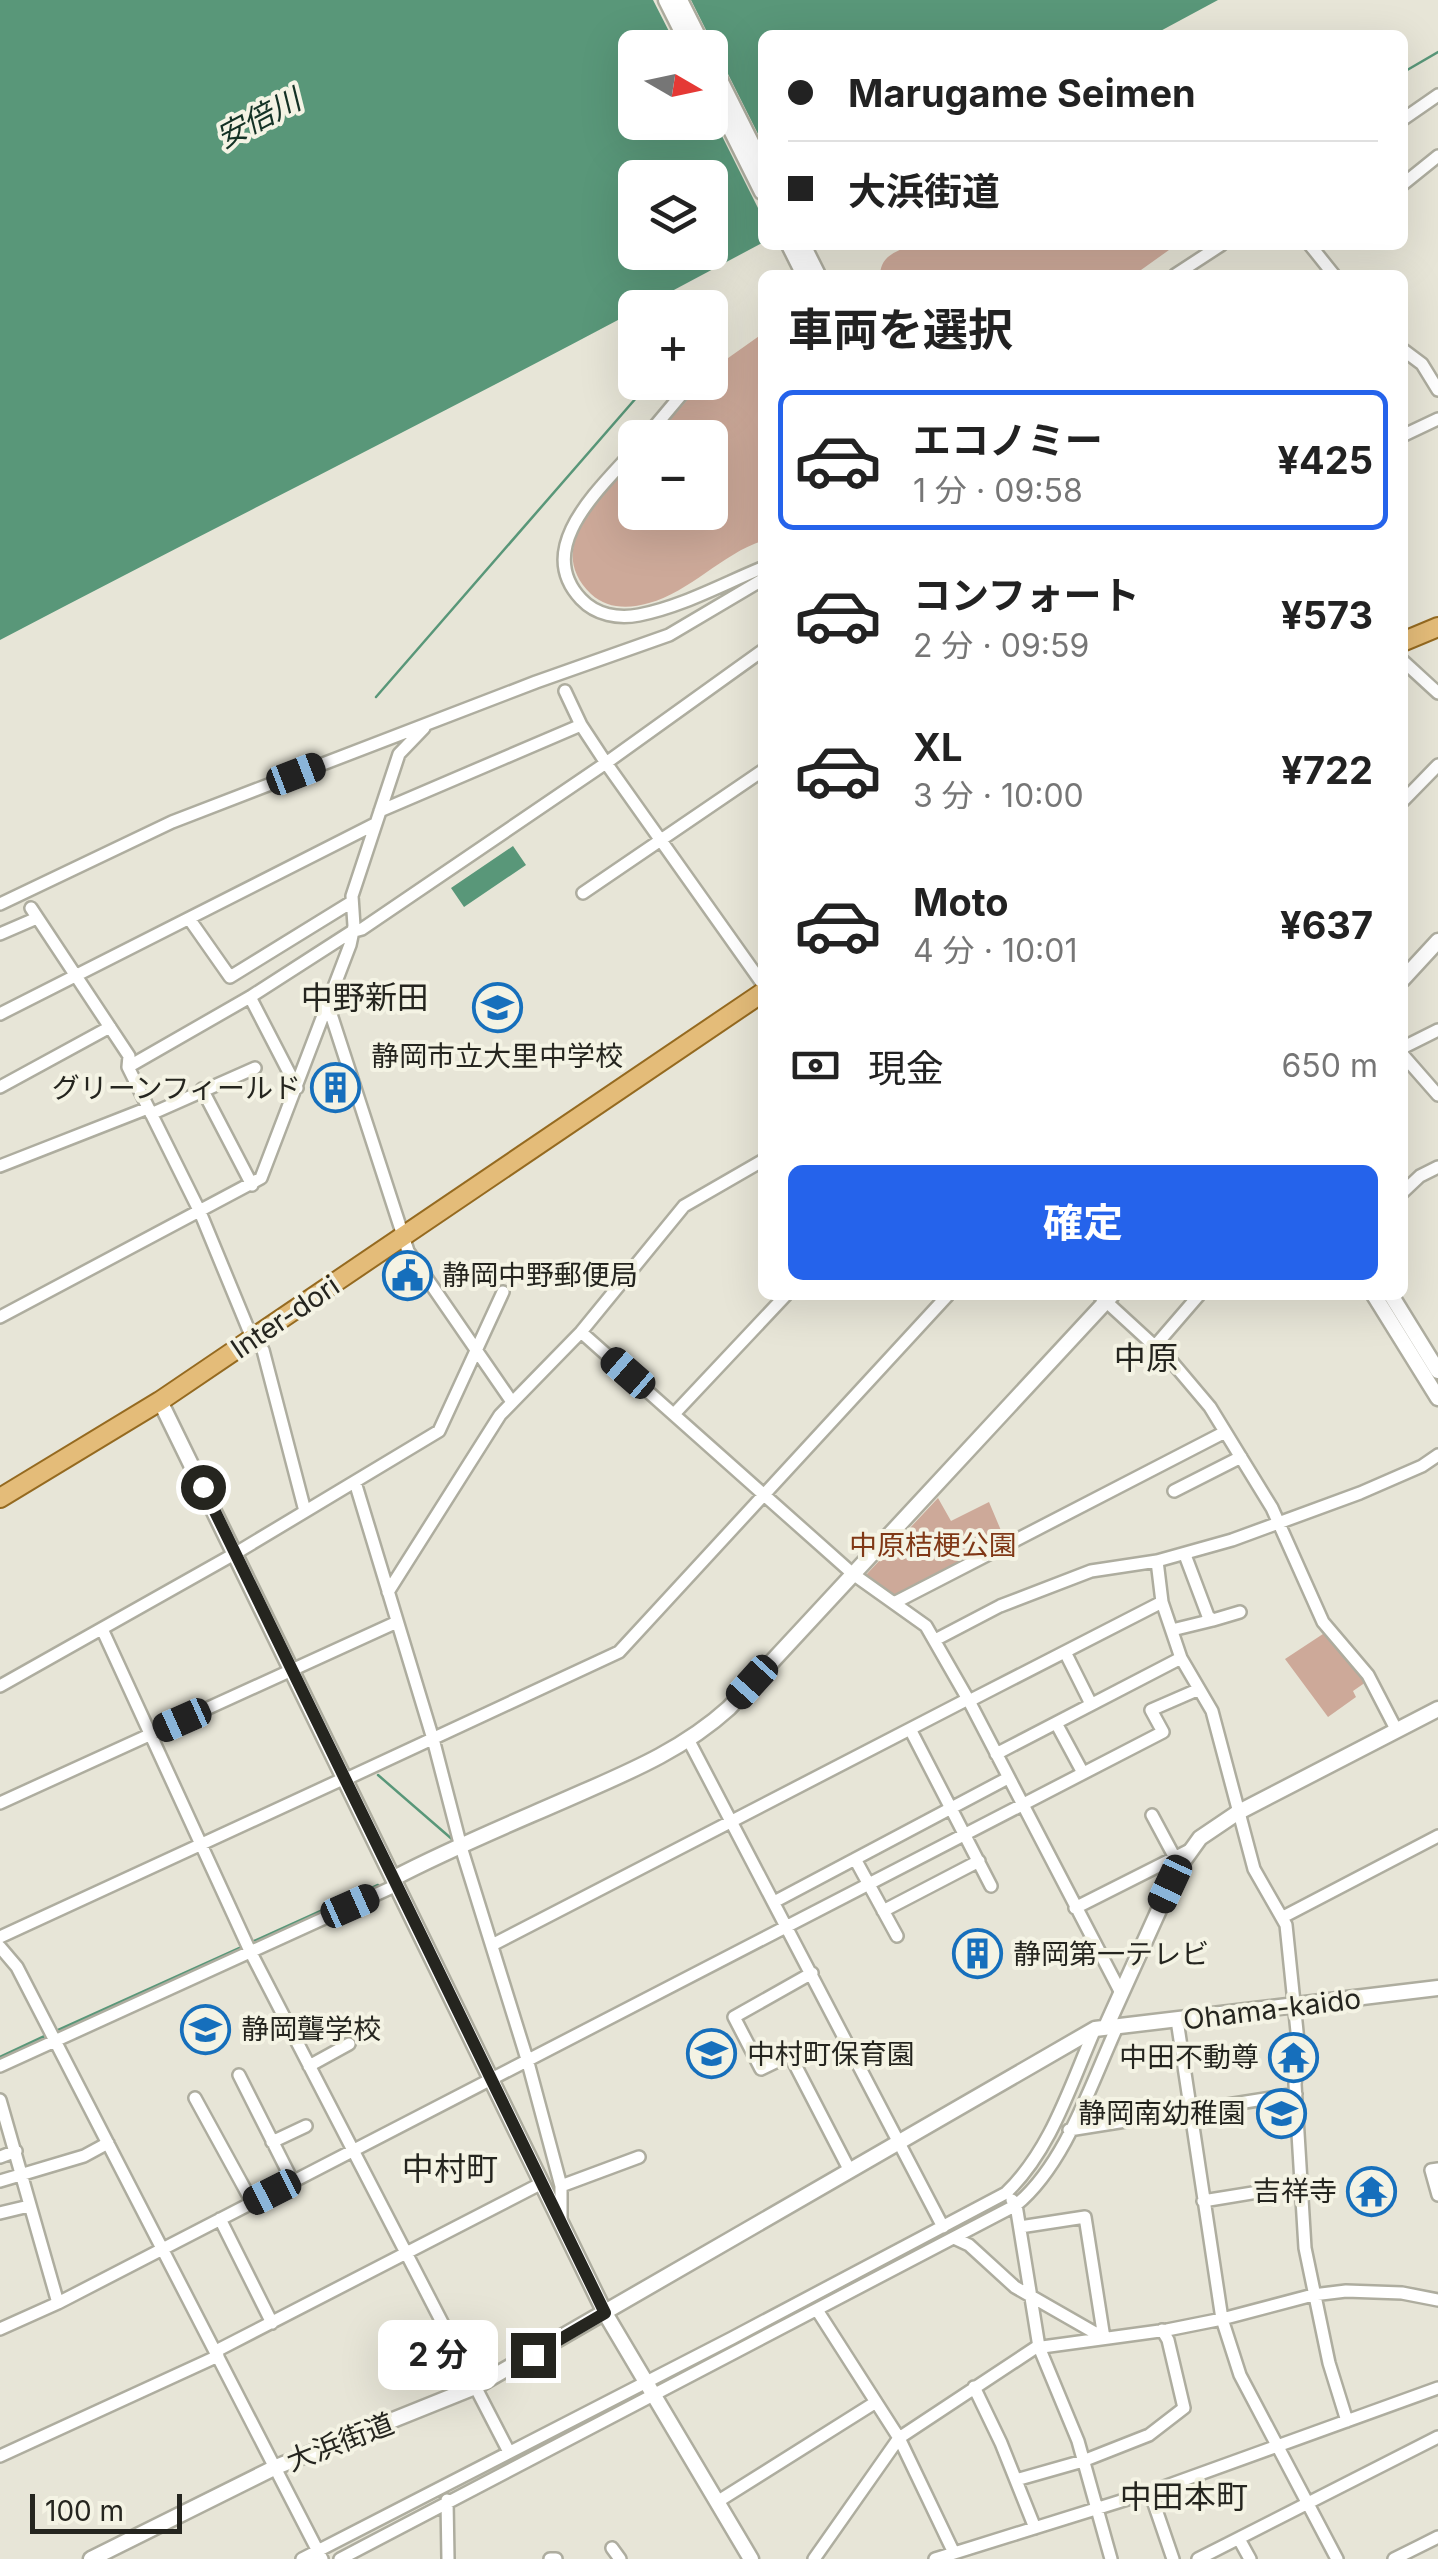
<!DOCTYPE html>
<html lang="ja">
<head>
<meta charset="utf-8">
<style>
  body { margin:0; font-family:Inter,"Noto Sans JP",sans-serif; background:#f6f6f6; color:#222; height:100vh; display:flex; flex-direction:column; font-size:38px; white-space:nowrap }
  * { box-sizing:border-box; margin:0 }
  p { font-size:32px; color:#767676 }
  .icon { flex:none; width:55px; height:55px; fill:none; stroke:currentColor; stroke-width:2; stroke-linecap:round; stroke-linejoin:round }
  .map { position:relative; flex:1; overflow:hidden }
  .panel { position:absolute; left:758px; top:270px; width:650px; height:1030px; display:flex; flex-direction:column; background:#fff; border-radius:15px; box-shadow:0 10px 40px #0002 }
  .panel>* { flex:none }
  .banner { position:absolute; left:758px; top:30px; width:650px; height:220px; border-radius:15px; box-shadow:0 10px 40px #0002; display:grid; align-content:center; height:220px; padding:0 30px; background:#fff }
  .needle { width:65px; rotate:99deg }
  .buttons { position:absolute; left:618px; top:30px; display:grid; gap:20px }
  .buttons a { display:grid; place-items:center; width:110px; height:110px; border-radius:15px; background:#fff; box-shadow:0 10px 40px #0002; font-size:50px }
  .scale { position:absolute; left:30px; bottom:25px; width:152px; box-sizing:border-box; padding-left:10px; border:5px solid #25251f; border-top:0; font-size:28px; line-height:35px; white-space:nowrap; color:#25251f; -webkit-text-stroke:8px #f4f3e4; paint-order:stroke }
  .end { position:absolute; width:45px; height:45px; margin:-22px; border:12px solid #25251f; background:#fff; box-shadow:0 0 0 5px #fff }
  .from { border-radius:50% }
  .bubble { position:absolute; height:70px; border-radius:15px; background:#fff; box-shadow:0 10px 40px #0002; font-size:32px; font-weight:700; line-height:70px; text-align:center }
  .car { position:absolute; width:30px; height:60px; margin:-30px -15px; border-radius:12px; box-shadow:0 0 8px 2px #0007; background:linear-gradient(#222 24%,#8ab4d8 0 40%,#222 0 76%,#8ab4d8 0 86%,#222 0) }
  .banner b { display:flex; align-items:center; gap:35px; height:95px; font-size:38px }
  .banner b+b { border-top:2px solid #e0e0e0 }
  .banner i { width:25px; height:25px; background:#222 }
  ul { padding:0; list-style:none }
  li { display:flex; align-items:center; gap:30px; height:140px; margin:0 20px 15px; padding:0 10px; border:5px solid transparent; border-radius:15px }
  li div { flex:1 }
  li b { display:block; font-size:38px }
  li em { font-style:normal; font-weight:700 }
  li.current { border-color:#2563eb }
  li>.icon { width:90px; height:90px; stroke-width:1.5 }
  h2 { padding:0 30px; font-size:45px; line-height:120px }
  .pay { display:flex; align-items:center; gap:25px; height:110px; padding:0 30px; font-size:38px }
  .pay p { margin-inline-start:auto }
  .action { display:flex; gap:20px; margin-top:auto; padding:20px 30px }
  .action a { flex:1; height:115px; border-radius:15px; background:#2563eb; color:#fff; font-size:40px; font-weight:700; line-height:115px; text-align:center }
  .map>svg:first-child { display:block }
  .green { fill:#cda999 }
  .water { fill:#599779; fill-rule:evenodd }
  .pier { fill:#e7e5d7 }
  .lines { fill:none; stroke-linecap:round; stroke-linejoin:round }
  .stream { stroke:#599779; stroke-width:2.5 }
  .minor-casing { stroke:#aead9f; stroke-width:16 }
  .tertiary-casing { stroke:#aead9f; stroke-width:19 }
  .primary-casing { stroke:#956a20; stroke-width:22 }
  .minor { stroke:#fff; stroke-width:11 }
  .tertiary { stroke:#fff; stroke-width:14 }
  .primary { stroke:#e4bc79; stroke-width:18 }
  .route { stroke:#25251f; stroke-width:12 }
  .labels { text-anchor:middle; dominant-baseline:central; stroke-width:8; stroke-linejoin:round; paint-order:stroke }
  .poi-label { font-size:28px; fill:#25251f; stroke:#f4f3e4; text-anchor:end }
  .street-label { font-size:28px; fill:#25251f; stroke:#f4f3e4 }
  .park-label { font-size:28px; fill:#803816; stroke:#f4f3e4 }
  .water-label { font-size:30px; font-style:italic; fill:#133124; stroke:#f4f3e4 }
  .quarter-label { font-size:32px; fill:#25251f; stroke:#f4f3e4 }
</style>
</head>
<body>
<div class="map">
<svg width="1438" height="2559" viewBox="0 0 1438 2559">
  <rect width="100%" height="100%" fill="#e7e5d7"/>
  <path class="green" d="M 910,245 L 1176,245 L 1134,275 L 880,275 C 881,256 894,253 910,245 Z
    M 762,334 L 762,541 C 722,554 690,592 649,603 C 629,609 607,609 591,594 C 542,547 603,497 635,460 L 635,512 L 710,512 L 710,438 L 655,437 L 702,383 L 710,382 L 710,373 L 714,368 Z
    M 938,1498 L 951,1521 L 989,1502 L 1005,1540 L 896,1596 L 865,1576 Z
    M 1326,1632 L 1366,1682 L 1353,1691 L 1356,1697 L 1328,1717 L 1285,1659 Z"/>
  <path class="water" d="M 0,0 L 1218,0 L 1153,35 L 762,35 L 762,243 L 642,307 L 635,308 L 635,311 C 425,423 211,529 0,640 ZM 635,48 L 710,48 L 710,122 L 635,122 ZM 635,178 L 710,178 L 710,252 L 635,252 Z
    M 513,846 L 526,865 L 464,907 L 451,888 Z"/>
  <path class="pier" d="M 653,0 L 691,0 L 762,142 L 762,216 L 710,112 L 710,48 L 677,47 Z"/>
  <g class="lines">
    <path class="stream" d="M 1402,73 L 1438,52
      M 666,294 L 672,297 L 676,308
      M 376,697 L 650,382
      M 378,1775 L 453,1840
      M 252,1942 L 378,1885
      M 56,2031 L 244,1946
      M 0,2057 L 49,2034"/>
    <defs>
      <path id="minor" d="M 1402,120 L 1438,95
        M 1402,185 L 1438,156
        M 1310,245 L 1334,275
        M 1175,275 L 1221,245
        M 702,305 L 703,308
        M 710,322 L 714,342 L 710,356
        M 1402,349 L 1422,364 L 1438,390
        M 1402,436 L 1438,419
        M 645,438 L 692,382
        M 635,449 C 602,487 532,547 581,599 C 596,615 618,619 639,615 C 681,607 723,584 762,568
        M 1402,660 L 1438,693
        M 565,691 L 581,725 L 606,763 L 762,983
        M 1402,802 L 1438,765
        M 380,811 L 581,725
        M 583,893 L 762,771
        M 0,904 L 172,822 L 536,682 L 669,635 L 762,580
        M 31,908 L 129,1056 L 128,1067 L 200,1212 L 252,1338
        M 190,920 L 230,977 L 350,903
        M 0,934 L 37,918
        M 250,997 L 297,1088
        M 328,1005 L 408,1251 L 512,1402
        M 0,1014 L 375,824
        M 1402,1048 L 1438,1030
        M 1402,1054 L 1438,1095
        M 128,1067 L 250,997 L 351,932 L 362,929 L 606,763 L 762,651
        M 0,1087 L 110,1027
        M 202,1089 L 252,1185
        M 151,1114 L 255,1068
        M 0,1166 L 148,1108
        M 1402,1193 L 1420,1176 L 1438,1167
        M 1099,1295 L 1172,1362 L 1210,1407 L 1272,1508 L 1323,1622 L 1368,1675 L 1397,1731
        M 0,1317 L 261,1178 L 350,945 L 354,926 L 352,896 L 399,754 L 424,728
        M 581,1332 L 853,1574 L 926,1626 L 969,1701 L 1121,1993
        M 1155,1346 L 1199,1295
        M 263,1350 L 305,1511
        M 674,1414 L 786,1295
        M 355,1482 L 433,1739 L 461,1847 L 527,2059 L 561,2186 L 561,2223
        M 1174,1491 L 1241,1457
        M 1185,1555 L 1208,1616 L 1213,1620 L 1240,1612
        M 1157,1561 L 1162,1602 L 1181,1658 L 1212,1711 L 1254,1869 L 1286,1925 L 1299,2051 L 1295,2084 L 1305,2248 L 1329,2363 L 1347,2421
        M 388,1592 L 500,1415 L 581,1332 L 684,1206 L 762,1161
        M 894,1603 L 1225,1432
        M 102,1629 L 250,1951 L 509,2452
        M 1172,1630 L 1213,1620
        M 935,1640 L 1000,1606 L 1091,1571 L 1157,1561 L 1232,1540 L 1360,1493 L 1422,1466 L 1438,1455
        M 1065,1652 L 1091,1704
        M 0,1686 L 236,1553 L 439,1431 L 503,1292
        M 969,1701 L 1162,1602
        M 1056,1723 L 1083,1773
        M 910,1729 L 991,1886
        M 689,1741 L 943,2227
        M 996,1754 L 1181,1658
        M 346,1779 L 619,1652 L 948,1295
        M 0,1803 L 397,1622
        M 1152,1815 L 1174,1856
        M 855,1859 L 897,1936
        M 774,1902 L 1008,1778
        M 1075,1908 L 1190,1850
        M 883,1911 L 979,1861
        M 1283,1917 L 1438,1836
        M 0,1937 L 345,1778
        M 494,1944 L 968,1699
        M 0,1947 L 17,1967 L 322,2559
        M 812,1973 L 734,2017 L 761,2069 L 790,2055 L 850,2171
        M 1177,2020 L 1222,2319 L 1240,2375 L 1337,2559
        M 0,2066 L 397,1885
        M 309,2066 L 349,2044
        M 239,2075 L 293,2182
        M 195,2098 L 252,2202
        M 0,2100 L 58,2303
        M 1069,2130 L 1296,2094
        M 272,2142 L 306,2126
        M 0,2157 L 16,2151
        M 1438,2169 L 1431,2170 L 1438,2195
        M 0,2181 L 84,2156 L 108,2143
        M 561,2186 L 639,2157
        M 1012,2200 L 1016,2205 L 1039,2347 L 1078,2441 L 1111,2559
        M 1203,2201 L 1301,2185
        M 0,2213 L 29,2206
        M 220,2219 L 272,2323
        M 954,2238 L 969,2245 L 1015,2287 L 1104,2338 L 1085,2217 L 1020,2227
        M 817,2310 L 899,2438 L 954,2553
        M 0,2329 L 58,2303 L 1163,1732 L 1151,1710 L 1197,1690
        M 216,2351 L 542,2183
        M 974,2387 L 1001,2443 L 1035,2528
        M 0,2456 L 218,2356
        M 1016,2480 L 1083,2461 L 1149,2435 L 1184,2408 L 1168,2340 L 1162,2330
        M 1150,2492 L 1173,2559
        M 447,2500 L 448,2559
        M 717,2502 L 876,2402
        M 1239,2539 L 1250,2559
        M 612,2548 L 620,2559
        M 302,2559 L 732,2338 L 1006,2193 C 1051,2150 1070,2086 1095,2029
        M 340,2559 L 1016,2205 C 1065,2165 1091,2084 1117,2027
        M 550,2559 L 556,2559
        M 814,2559 L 899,2438 L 1035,2348 L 1167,2330 L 1222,2319 L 1313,2295 L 1346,2291 L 1402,2293 L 1438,2300
        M 935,2559 L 1150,2492 L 1438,2388
        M 1198,2559 L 1438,2437
        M 1394,2559 L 1438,2537"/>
      <path id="tertiary" d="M 666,0 L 690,48
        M 680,0 L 704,48
        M 710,60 L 762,164
        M 710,88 L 762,192
        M 789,245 L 804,275
        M 803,245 L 818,275
        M 1402,980 L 1438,941
        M 1374,1295 L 1438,1398
        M 1391,1295 L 1438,1371
        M 160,1401 L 605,2313 L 751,2559
        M 394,1878 C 455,1846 520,1820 583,1792 C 636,1769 686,1747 729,1708 L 1112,1295
        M 1106,2027 L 1177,1870 L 1200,1838 L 1237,1813 L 1438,1709
        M 91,2559 L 276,2467 L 475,2387 L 1095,2029 L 1438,1988"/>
      <path id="primary" d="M 1402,642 L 1438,627
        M 0,1498 L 160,1401 L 762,993"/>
    </defs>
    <use href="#minor" class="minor-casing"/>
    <use href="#tertiary" class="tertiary-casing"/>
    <use href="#primary" class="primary-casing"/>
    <use href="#minor" class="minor"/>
    <use href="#tertiary" class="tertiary"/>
    <use href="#primary" class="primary"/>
  </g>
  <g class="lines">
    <path class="route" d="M 203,1487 L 605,2313 L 533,2355"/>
  </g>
  <defs>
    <symbol id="school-ring" viewBox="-11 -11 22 22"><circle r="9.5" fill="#f4f3e4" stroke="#166fbc" stroke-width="1.5"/><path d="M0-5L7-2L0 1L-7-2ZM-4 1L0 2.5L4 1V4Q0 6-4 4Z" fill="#166fbc"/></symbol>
    <symbol id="building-ring" viewBox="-11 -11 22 22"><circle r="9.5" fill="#f4f3e4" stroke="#166fbc" stroke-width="1.5"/><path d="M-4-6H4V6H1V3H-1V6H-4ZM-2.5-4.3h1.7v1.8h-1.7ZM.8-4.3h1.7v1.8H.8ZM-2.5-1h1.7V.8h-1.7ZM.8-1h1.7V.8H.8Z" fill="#166fbc"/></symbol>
    <symbol id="civic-ring" viewBox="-11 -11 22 22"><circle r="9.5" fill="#f4f3e4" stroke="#166fbc" stroke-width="1.5"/><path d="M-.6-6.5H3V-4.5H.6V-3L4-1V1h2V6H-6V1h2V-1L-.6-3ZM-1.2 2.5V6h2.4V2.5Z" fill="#166fbc"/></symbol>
    <symbol id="temple-ring" viewBox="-11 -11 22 22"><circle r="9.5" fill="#f4f3e4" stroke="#166fbc" stroke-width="1.5"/><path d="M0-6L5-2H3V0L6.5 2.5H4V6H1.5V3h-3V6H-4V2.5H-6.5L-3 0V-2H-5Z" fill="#166fbc"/></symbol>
  </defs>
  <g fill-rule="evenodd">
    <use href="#school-ring" x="470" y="980" width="55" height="55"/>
    <use href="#building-ring" x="308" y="1060" width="55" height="55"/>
    <use href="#civic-ring" x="380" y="1248" width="55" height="55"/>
    <use href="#building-ring" x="950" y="1926" width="55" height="55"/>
    <use href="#school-ring" x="178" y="2002" width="55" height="55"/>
    <use href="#school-ring" x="684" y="2026" width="55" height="55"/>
    <use href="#temple-ring" x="1266" y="2030" width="55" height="55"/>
    <use href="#school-ring" x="1254" y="2086" width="55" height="55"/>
    <use href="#temple-ring" x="1344" y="2164" width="55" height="55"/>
  </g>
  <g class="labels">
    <g class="poi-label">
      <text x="497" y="1056" text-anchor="middle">静岡市立大里中学校</text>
      <text x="301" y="1088">グリーンフィールド</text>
      <text x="442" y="1275" text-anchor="start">静岡中野郵便局</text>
      <text x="1013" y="1954" text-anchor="start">静岡第一テレビ</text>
      <text x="241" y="2029" text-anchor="start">静岡聾学校</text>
      <text x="747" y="2054" text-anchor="start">中村町保育園</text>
      <text x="1259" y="2057">中田不動尊</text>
      <text x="1246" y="2113">静岡南幼稚園</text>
      <text x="1337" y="2191">吉祥寺</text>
    </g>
    <g class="street-label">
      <text transform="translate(285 1317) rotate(-34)">Inter-dori</text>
      <text transform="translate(1272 2009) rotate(-7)">Ohama-kaido</text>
      <text transform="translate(340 2442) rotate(-21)">大浜街道</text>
    </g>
    <g class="park-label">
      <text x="933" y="1545">中原桔梗公園</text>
    </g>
    <g class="water-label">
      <text transform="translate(258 118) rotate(-28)">安倍川</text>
    </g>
    <g class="quarter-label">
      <text x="365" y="997">中野新田</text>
      <text x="1146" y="1357">中原</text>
      <text x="450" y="2168">中村町</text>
      <text x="1184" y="2496">中田本町</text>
    </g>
  </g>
</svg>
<div class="buttons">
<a><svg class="needle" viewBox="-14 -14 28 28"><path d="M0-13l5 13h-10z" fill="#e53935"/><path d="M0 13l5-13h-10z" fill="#767676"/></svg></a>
<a><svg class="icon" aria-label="layers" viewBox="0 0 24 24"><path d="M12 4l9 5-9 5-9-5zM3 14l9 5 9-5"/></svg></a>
<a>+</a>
<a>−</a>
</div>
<div class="scale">100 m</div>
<i class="end from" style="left:203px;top:1487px"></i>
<i class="end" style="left:533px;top:2355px"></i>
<div class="bubble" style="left:378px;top:2320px;width:120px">2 分</div>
<i class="car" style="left:296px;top:774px;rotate:69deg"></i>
<i class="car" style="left:628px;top:1373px;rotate:311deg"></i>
<i class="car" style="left:752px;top:1682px;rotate:222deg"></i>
<i class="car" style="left:182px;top:1720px;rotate:246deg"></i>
<i class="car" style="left:1170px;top:1884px;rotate:205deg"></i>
<i class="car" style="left:350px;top:1906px;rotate:66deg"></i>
<i class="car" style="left:272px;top:2192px;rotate:243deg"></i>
<div class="banner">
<b><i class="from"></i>Marugame Seimen</b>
<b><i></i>大浜街道</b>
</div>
<section class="panel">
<h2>車両を選択</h2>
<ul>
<li class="current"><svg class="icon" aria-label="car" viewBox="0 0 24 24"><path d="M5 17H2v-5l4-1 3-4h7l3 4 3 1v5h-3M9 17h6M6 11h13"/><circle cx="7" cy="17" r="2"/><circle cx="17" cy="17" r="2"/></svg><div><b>エコノミー</b><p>1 分 · 09:58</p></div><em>¥425</em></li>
<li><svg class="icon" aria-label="car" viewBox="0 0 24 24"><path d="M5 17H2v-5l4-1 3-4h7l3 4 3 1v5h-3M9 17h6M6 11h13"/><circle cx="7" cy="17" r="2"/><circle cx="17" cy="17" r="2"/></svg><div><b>コンフォート</b><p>2 分 · 09:59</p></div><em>¥573</em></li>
<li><svg class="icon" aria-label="car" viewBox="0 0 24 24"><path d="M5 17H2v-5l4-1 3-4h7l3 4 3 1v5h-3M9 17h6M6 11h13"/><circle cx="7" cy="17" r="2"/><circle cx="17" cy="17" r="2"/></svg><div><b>XL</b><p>3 分 · 10:00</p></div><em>¥722</em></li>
<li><svg class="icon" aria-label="car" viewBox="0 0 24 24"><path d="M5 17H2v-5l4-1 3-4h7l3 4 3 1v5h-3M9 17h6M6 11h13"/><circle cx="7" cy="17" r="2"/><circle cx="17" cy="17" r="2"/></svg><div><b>Moto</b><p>4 分 · 10:01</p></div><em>¥637</em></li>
</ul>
<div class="pay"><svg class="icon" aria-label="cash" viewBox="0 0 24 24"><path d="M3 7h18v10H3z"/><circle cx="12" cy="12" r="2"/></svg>現金<p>650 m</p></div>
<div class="action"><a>確定</a></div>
</section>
</div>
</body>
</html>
